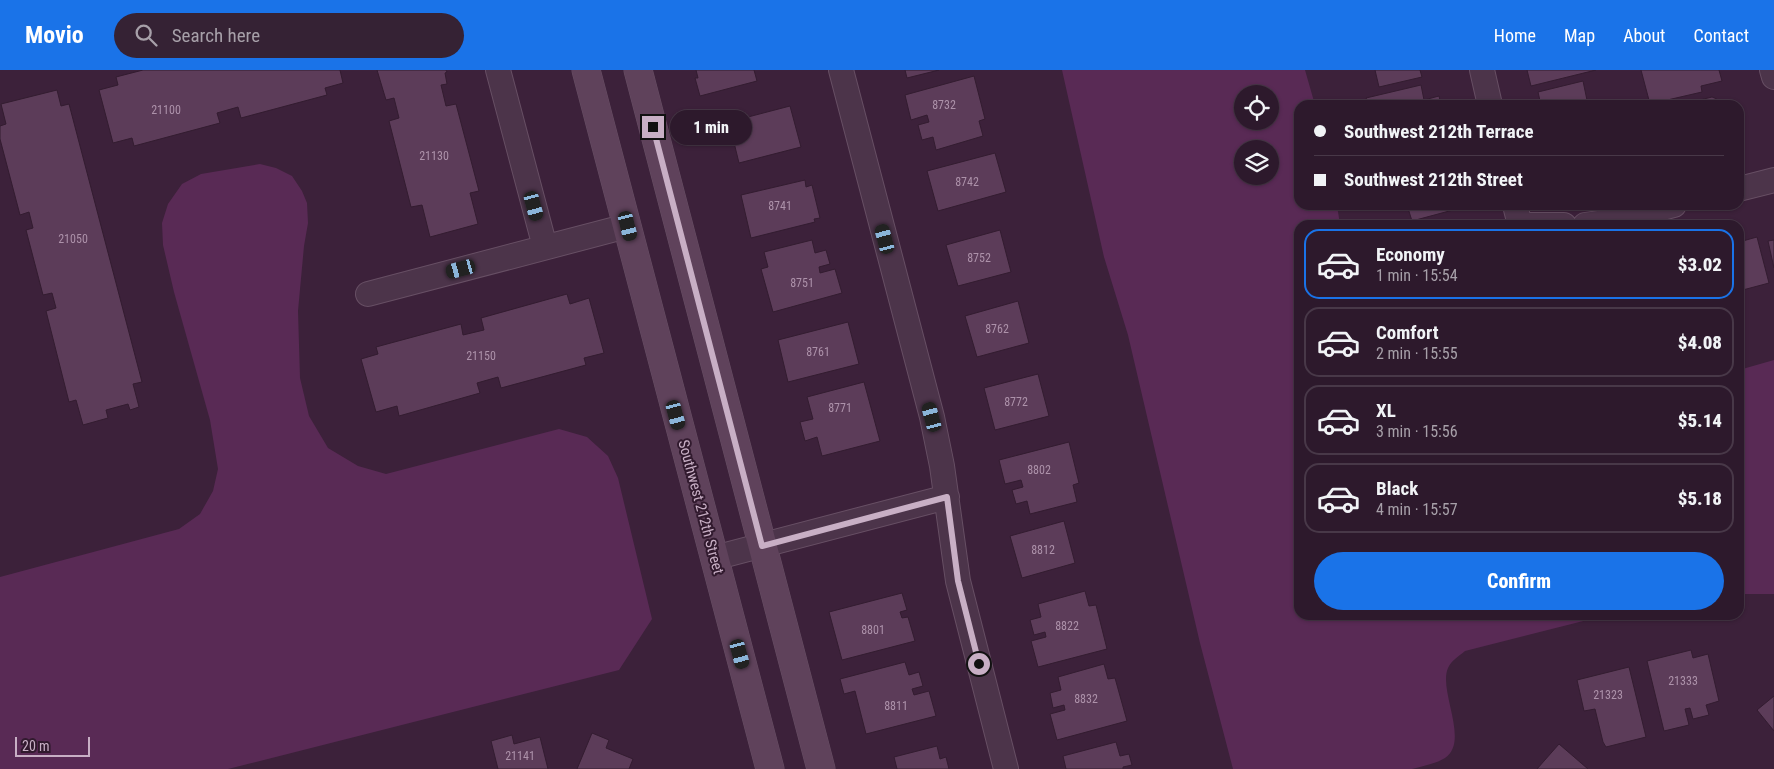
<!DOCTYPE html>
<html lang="en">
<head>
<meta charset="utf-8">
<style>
  body { margin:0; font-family:"Roboto Condensed",sans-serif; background:#352234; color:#f1f3f6; height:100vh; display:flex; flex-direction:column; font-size:19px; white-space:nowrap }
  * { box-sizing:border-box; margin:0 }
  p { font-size:16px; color:#a7a0a9 }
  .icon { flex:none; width:28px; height:28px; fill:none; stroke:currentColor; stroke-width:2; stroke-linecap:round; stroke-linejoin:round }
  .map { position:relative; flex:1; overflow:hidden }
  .details { position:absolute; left:1294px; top:150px; width:450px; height:400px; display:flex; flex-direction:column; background:#2d192c; border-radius:15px; box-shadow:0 1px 4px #0004,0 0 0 1px #483848 }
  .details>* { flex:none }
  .guide { position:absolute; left:1294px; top:30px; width:450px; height:110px; border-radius:15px; box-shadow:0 1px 4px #0004,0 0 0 1px #483848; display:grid; align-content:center; height:110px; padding:0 20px; background:#2d192c }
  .tools { position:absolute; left:1234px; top:15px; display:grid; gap:10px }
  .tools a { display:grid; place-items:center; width:45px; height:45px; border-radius:50%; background:#2d192c; box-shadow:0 1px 4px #0004,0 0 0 1px #483848; font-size:25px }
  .scale { position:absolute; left:15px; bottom:12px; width:75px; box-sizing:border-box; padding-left:5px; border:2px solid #c8afc5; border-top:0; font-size:14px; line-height:18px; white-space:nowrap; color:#c8afc5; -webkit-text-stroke:4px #311a2e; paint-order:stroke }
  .end { position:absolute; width:22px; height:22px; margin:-11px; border:6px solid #c8afc5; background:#111; box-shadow:0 0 0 2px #111 }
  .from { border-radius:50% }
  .bubble { position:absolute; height:35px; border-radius:18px; background:#2d192c; box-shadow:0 1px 4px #0004,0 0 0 1px #483848; font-size:16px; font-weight:800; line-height:35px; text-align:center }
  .car { position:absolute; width:15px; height:30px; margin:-15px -8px; border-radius:6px; box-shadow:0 0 4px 1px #0007; background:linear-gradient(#222 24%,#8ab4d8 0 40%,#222 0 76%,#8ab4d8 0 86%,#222 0) }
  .guide b { display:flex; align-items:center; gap:18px; height:48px; font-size:19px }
  .guide b+b { border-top:1px solid #483848 }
  .guide i { width:12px; height:12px; background:#f1f3f6 }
  ul { padding:9px 0 0; list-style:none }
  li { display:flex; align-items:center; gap:15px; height:70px; margin:0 10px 8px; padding:0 10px; border:2px solid #483848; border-radius:15px }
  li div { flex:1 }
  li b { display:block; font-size:19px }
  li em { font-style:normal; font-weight:800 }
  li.active { border-color:#1a73e8 }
  li>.icon { width:45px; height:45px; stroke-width:1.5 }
  .action { display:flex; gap:10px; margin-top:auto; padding:10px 20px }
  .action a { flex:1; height:58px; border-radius:30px; background:#1a73e8; color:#fff; font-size:20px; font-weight:800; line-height:58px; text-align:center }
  header { display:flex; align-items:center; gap:30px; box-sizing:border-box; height:70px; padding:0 25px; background:#1a73e8; color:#fff }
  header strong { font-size:24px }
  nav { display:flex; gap:28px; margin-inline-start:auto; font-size:18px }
  .search { width:350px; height:45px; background:#352234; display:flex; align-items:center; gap:12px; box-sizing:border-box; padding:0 18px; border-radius:28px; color:#a7a0a9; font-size:19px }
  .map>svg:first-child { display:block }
  .water { fill:#592a55; fill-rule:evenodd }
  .building { fill:#5c3c59; stroke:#331c30 }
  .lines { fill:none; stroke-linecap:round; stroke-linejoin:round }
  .street-casing { stroke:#674f64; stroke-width:26 }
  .secondary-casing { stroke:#674f64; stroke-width:29 }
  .street { stroke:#4c344a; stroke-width:24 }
  .secondary { stroke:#5f425b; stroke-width:28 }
  .route { stroke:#c8afc5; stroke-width:6 }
  .labels { text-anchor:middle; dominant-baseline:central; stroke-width:4; stroke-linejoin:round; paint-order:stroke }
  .number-label { font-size:12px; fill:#ad92aa }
  .street-label { font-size:15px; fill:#c8afc5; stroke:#311a2e }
</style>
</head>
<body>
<header>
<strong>Movio</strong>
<div class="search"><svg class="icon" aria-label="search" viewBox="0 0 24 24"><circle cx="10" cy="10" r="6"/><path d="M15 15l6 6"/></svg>Search here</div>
<nav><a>Home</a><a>Map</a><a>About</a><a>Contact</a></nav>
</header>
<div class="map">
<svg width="1774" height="699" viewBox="0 0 1774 699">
  <rect width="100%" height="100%" fill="#3c213a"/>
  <path class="water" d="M 1062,0 L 1305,0 L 1315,35 L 1299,35 L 1299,135 L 1337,135 L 1340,155 L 1299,155 L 1299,545 L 1607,545 L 1465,581 C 1459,586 1451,591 1448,598 C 1438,621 1470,671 1445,688 C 1435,694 1423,696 1412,699 L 1233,699 L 1200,573 L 1128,265 L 1104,187 ZM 1242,24 L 1270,24 L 1270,51 L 1242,51 ZM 1242,79 L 1270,79 L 1270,106 L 1242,106 Z
    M 260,94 L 276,98 L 292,106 L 302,121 L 307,133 L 308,153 L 304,176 L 298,241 L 300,308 L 309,346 L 328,378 L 358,396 L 386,404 L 559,359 L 587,367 L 608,386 L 618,408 L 652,549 L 619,600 L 228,699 L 0,699 L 0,507 L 179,459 L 200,444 L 213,421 L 218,399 L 210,350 L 174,222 L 163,175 L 162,153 L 168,134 L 182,114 L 201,104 Z
    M 1774,290 L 1774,524 L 1739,524 L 1739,300 Z"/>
  <path class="building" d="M 143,0 L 340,0 L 343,13 L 325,18 L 327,25 L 241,48 L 238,37 L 217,43 L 220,53 L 134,76 L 132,68 L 113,73 L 99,20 L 118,15 L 116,7 Z
    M 377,0 L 446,0 L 447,2 L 445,3 L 447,14 L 441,15 L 446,36 L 456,34 L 479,121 L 470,123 L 478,154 L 430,167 L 422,135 L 411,137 L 389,51 L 399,48 L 394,28 L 386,30 Z
    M 696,0 L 754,0 L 757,11 L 700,26 L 695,8 L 698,8 Z
    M 905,0 L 939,0 L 907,8 Z
    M 1375,0 L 1420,0 L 1422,7 L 1379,17 Z
    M 1527,0 L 1596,0 L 1531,16 Z
    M 1641,0 L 1719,0 L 1722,11 L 1701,16 L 1702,22 L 1650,34 Z
    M 974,6 L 985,49 L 979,51 L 983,66 L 936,80 L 933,67 L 922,70 L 918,55 L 929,52 L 927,45 L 911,50 L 905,25 Z
    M 1583,11 L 1588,35 L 1541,35 L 1538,22 Z
    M 1421,15 L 1424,30 L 1439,26 L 1441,35 L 1359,35 L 1358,32 L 1367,30 L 1366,28 Z
    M 57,20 L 61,36 L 69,34 L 142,312 L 133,314 L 139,337 L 130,340 L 128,334 L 106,340 L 108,348 L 83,355 L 76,330 L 69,332 L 46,241 L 56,238 L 52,223 L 43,225 L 26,160 L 33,158 L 29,142 L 20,145 L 0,69 L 0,56 L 6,54 L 1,34 Z
    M 1712,27 L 1717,29 L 1718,35 L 1679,35 Z
    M 790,36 L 801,77 L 739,93 L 729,52 Z
    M 995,83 L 1006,122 L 938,141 L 927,101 Z
    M 805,110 L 806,117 L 812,115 L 820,148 L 814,149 L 815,152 L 751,168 L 741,125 Z
    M 1407,135 L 1451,135 L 1453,140 L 1412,151 Z
    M 1000,160 L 1011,202 L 958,216 L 946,175 Z
    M 1757,167 L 1769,213 L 1739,221 L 1739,172 Z
    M 812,170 L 815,183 L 826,180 L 830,194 L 819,197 L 820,203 L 835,199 L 842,223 L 773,242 L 761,199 L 768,197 L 764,182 Z
    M 1774,170 L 1774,198 L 1768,171 Z
    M 567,224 L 570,234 L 589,228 L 604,283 L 584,288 L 586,295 L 501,318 L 498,307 L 477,313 L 480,323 L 399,346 L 397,336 L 376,342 L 361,289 L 378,284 L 376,277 L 461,254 L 463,265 L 484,260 L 481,248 Z
    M 1018,231 L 1029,273 L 977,287 L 965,246 Z
    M 848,252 L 859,294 L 788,312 L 778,270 Z
    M 1038,304 L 1049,346 L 995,360 L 984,318 Z
    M 864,312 L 880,371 L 822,386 L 817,367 L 805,371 L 800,352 L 813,349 L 807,327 Z
    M 1069,372 L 1079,413 L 1073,415 L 1077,432 L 1030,444 L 1027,431 L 1016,434 L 1012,420 L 1023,417 L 1021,410 L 1005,414 L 999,390 Z
    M 1064,451 L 1075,493 L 1022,508 L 1010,466 Z
    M 1085,521 L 1089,536 L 1096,535 L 1107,579 L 1038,597 L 1031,571 L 1046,567 L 1045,562 L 1034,565 L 1030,550 L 1041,547 L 1038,534 Z
    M 902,523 L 907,540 L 900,542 L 902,548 L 908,547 L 915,571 L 842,590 L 829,542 Z
    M 1691,580 L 1693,588 L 1708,584 L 1719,631 L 1706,635 L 1709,645 L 1693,649 L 1690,638 L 1685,639 L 1689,655 L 1664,661 L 1647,591 Z
    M 905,592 L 909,605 L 919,602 L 923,616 L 912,619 L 914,625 L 929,621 L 936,646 L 866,664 L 855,621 L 844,624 L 840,609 Z
    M 1104,594 L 1108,609 L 1115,608 L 1127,651 L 1057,670 L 1050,644 L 1065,640 L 1064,635 L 1053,638 L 1050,623 L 1061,620 L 1058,607 Z
    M 1629,597 L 1646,667 L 1606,677 L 1603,672 L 1595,639 L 1584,641 L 1577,610 Z
    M 1774,626 L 1774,661 L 1757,640 Z
    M 592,663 L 609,670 L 606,678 L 633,689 L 629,699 L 577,699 Z
    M 512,665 L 514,674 L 540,667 L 548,699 L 498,699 L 491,671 Z
    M 1116,672 L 1120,686 L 1129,684 L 1132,695 L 1123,697 L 1123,699 L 1066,699 L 1063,686 Z
    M 1559,674 L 1588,699 L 1537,699 Z
    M 937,676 L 940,689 L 946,687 L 949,699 L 897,699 L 894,687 Z"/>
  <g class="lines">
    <defs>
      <path id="street" d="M 498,0 L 545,177
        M 841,0 L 932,347 L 942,396 L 958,511 L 1006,699
        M 1482,0 L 1490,35
        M 1772,0 L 1774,7
        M 1739,119 L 1774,110
        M 1515,135 L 1520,155
        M 1530,155 L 1564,155
        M 1585,155 L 1613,151 L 1674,135
        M 368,224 L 627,156
        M 714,488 L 947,427"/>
      <path id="secondary" d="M 586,0 L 770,699
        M 638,0 L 821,699"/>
    </defs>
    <use href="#street" class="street-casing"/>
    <use href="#secondary" class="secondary-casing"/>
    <use href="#street" class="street"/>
    <use href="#secondary" class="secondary"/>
  </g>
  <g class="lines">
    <path class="route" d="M 653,57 L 762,476 L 947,427 L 958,511 L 979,594"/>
  </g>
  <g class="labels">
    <g class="number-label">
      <text x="944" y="35">8732</text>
      <text x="166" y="40">21100</text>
      <text x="434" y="86">21130</text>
      <text x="967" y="112">8742</text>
      <text x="780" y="136">8741</text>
      <text x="73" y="169">21050</text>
      <text x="979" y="188">8752</text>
      <text x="802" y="213">8751</text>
      <text x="997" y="259">8762</text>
      <text x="818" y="282">8761</text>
      <text x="481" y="286">21150</text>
      <text x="1016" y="332">8772</text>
      <text x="840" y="338">8771</text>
      <text x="1039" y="400">8802</text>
      <text x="1043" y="480">8812</text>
      <text x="1067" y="556">8822</text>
      <text x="873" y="560">8801</text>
      <text x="1683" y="611">21333</text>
      <text x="1608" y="625">21323</text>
      <text x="1086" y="629">8832</text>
      <text x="896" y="636">8811</text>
      <text x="520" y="686">21141</text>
    </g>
    <g class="street-label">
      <text transform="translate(701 437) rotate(75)">Southwest 212th Street</text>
    </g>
  </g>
</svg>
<div class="tools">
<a><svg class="icon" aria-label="locate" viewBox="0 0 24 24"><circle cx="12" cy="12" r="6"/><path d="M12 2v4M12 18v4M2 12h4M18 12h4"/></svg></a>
<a><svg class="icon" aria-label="layers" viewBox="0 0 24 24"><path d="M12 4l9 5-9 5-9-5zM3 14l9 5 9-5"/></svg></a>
</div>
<div class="scale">20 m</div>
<i class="end from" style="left:979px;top:594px"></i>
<i class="end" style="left:653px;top:57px"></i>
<div class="bubble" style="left:670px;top:40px;width:82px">1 min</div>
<i class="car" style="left:534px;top:136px;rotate:165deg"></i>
<i class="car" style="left:628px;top:156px;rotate:166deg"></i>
<i class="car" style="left:885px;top:169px;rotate:345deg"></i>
<i class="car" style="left:461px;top:199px;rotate:255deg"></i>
<i class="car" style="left:676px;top:345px;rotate:165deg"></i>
<i class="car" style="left:932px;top:347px;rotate:345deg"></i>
<i class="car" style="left:740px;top:584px;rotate:165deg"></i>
<div class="guide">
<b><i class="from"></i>Southwest 212th Terrace</b>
<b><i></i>Southwest 212th Street</b>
</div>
<section class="details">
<ul>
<li class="active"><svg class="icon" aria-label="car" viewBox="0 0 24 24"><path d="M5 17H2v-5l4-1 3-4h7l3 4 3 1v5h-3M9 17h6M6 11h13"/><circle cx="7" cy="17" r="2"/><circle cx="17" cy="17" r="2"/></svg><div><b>Economy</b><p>1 min · 15:54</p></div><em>$3.02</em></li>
<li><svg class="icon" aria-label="car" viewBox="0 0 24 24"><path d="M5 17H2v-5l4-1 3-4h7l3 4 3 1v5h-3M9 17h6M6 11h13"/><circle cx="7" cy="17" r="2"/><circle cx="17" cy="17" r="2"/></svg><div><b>Comfort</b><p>2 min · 15:55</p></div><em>$4.08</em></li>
<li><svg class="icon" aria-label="car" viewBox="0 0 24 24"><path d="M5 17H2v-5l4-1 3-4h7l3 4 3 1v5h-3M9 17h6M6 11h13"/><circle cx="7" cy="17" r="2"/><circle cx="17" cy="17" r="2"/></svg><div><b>XL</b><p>3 min · 15:56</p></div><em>$5.14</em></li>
<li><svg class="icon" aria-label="car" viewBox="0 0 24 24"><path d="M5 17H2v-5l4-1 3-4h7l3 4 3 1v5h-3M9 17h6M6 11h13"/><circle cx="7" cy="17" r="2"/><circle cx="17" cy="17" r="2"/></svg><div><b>Black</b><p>4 min · 15:57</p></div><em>$5.18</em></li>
</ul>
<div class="action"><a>Confirm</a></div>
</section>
</div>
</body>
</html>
